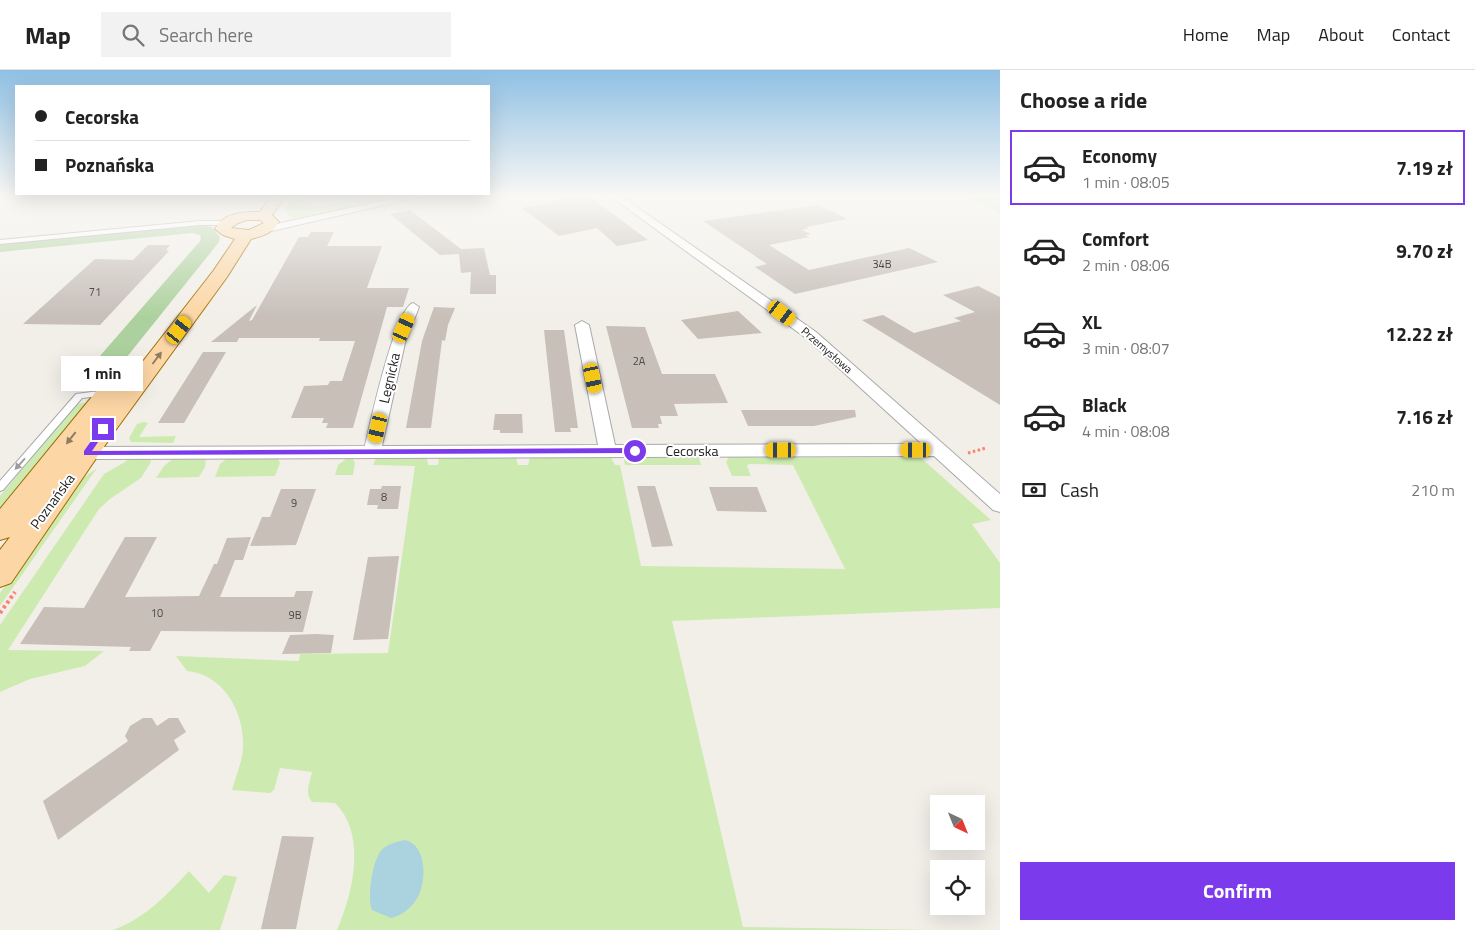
<!DOCTYPE html>
<html lang="en">
<head>
<meta charset="utf-8">
<style>
  body { margin:0; font-family:"Titillium Web",sans-serif; background:#f2f2f2; color:#222; height:100vh; display:flex; flex-direction:column; font-size:19px; white-space:nowrap }
  * { box-sizing:border-box; margin:0 }
  p { font-size:16px; color:#767676 }
  .icon { flex:none; width:28px; height:28px; fill:none; stroke:currentColor; stroke-width:2; stroke-linecap:round; stroke-linejoin:round }
  .map { position:relative; flex:1; overflow:hidden }
  .panel { display:flex; flex-direction:column; background:#fff; width:475px }
  .panel>* { flex:none }
  .hud { position:absolute; left:15px; top:15px; width:475px; height:110px; border-radius:0px; box-shadow:0 5px 20px #0002; display:grid; align-content:center; height:110px; padding:0 20px; background:#fff }
  .needle { width:32px; rotate:137deg }
  .buttons { position:absolute; left:930px; top:725px; display:grid; gap:10px }
  .buttons a { display:grid; place-items:center; width:55px; height:55px; border-radius:0px; background:#fff; box-shadow:0 5px 20px #0002; font-size:25px }
  .end { position:absolute; width:22px; height:22px; margin:-11px; border:6px solid #7c3aed; background:#fff; box-shadow:0 0 0 2px #fff }
  .from { border-radius:50% }
  .bubble { position:absolute; height:35px; border-radius:0px; background:#fff; box-shadow:0 5px 20px #0002; font-size:16px; font-weight:700; line-height:35px; text-align:center }
  .car { position:absolute; width:15px; height:30px; margin:-15px -8px; border-radius:6px; box-shadow:0 0 4px 1px #0007; background:linear-gradient(#f5c518 24%,#345 0 40%,#f5c518 0 76%,#345 0 86%,#f5c518 0) }
  .hud b { display:flex; align-items:center; gap:18px; height:48px; font-size:19px }
  .hud b+b { border-top:1px solid #e0e0e0 }
  .hud i { width:12px; height:12px; background:#222 }
  ul { padding:0; list-style:none }
  li { display:flex; align-items:center; gap:15px; height:75px; margin:0 10px 8px; padding:0 10px; border:2px solid transparent; border-radius:0px }
  li div { flex:1 }
  li b { display:block; font-size:19px }
  li em { font-style:normal; font-weight:700 }
  li.selected { border-color:#7c3aed }
  li>.icon { width:45px; height:45px; stroke-width:1.5 }
  h2 { padding:0 20px; font-size:22px; line-height:60px }
  .pay { display:flex; align-items:center; gap:12px; height:55px; padding:0 20px; font-size:19px }
  .pay p { margin-inline-start:auto }
  .button { display:flex; gap:10px; margin-top:auto; padding:10px 20px }
  .button a { flex:1; height:58px; border-radius:0px; background:#7c3aed; color:#fff; font-size:20px; font-weight:700; line-height:58px; text-align:center }
  header { display:flex; align-items:center; gap:30px; box-sizing:border-box; height:70px; padding:0 25px; background:#fff; border-bottom:1px solid #e0e0e0 }
  header strong { font-size:24px }
  nav { display:flex; gap:28px; margin-inline-start:auto; font-size:18px }
  .search { width:350px; height:45px; background:#f2f2f2; display:flex; align-items:center; gap:12px; box-sizing:border-box; padding:0 18px; border-radius:0px; color:#767676; font-size:19px }
  main { display:flex; flex:1; min-height:0 }
  .map>svg:first-child { display:block }
  .grass { fill:#cdebb0 }
  .forest { fill:#add19e }
  .water { fill:#aad3df }
  .building { fill:#c7bfb8 }
  .lines { fill:none; stroke-linecap:round; stroke-linejoin:round }
  .service-casing { stroke:#a9a9a9; stroke-width:2 }
  .minor-casing { stroke:#a9a9a9; stroke-width:2 }
  .primary-casing { stroke:#a06b00; stroke-width:2 }
  .path-far1 { stroke:#fa8072; stroke-width:3; stroke-dasharray:2.5 2.5; stroke-linecap:butt }
  .path { stroke:#fa8072; stroke-width:4; stroke-dasharray:3 3; stroke-linecap:butt }
  .service { fill:#fff; fill-rule:evenodd }
  .minor { fill:#fff; fill-rule:evenodd }
  .primary { fill:#fcd6a4; fill-rule:evenodd }
  .rail { stroke:#707070; stroke-width:2; stroke-dasharray:5.5 5.5; stroke-linecap:butt }
  .oneway { fill:#8f7c63 }
  .oneway2 { fill:#9c9c9c }
  .route { fill:#7c3aed }
  .labels { text-anchor:middle; dominant-baseline:central; stroke-width:4; stroke-linejoin:round; paint-order:stroke }
  .number-label { font-size:11px; fill:#4b4948 }
  .far-street-label { font-size:11px; fill:#222; stroke:#fff }
  .street-label { font-size:14px; fill:#222; stroke:#fff }
</style>
</head>
<body>
<header>
<strong>Map</strong>
<div class="search"><svg class="icon" aria-label="search" viewBox="0 0 24 24"><circle cx="10" cy="10" r="6"/><path d="M15 15l6 6"/></svg>Search here</div>
<nav><a>Home</a><a>Map</a><a>About</a><a>Contact</a></nav>
</header>
<main>
<div class="map">
<svg width="1000" height="860" viewBox="0 0 1000 860">
  <rect width="100%" height="100%" fill="#f2efe9"/>
  <path class="grass" d="M 964,126 L 1000,126 L 1000,143 Z
    M 293,127 L 303,127 L 312,133 L 310,135 L 320,137 L 325,134 L 369,130 L 371,132 L 366,135 L 325,144 L 295,148 L 290,147 L 284,139 Z
    M 82,333 L 87,333 L 0,445 L 0,426 L 76,335 Z
    M 144,352 L 148,353 L 139,367 L 176,366 L 173,373 L 131,372 L 129,368 L 137,354 Z
    M 729,387 L 921,388 L 991,450 L 972,454 L 1000,493 L 1000,538 L 672,551 L 743,857 L 933,860 L 337,860 C 353,824 367,764 335,733 L 312,732 C 304,723 310,712 312,702 L 280,698 L 274,720 L 270,723 L 232,720 C 235,709 240,697 242,686 C 248,649 227,605 187,601 L 176,586 L 299,591 L 300,584 L 388,583 L 415,396 L 373,395 L 376,388 L 427,388 L 428,395 L 438,395 L 439,388 L 516,388 L 518,395 L 528,395 L 530,388 L 611,388 L 615,395 L 620,395 L 641,496 L 845,499 L 793,395 L 749,394 L 747,396 L 751,406 L 732,406 L 726,392 Z
    M 150,388 L 151,392 L 141,408 L 110,429 L 99,439 L 8,580 L 104,581 L 85,596 L 30,609 L 0,622 L 0,555 L 104,404 L 125,392 L 128,389 Z
    M 174,388 L 206,388 L 205,397 L 199,407 L 156,408 L 164,396 Z
    M 626,388 L 699,388 L 701,395 L 625,395 L 624,390 Z
    M 226,389 L 278,389 L 280,393 L 275,406 L 215,407 L 220,394 Z
    M 346,389 L 353,389 L 355,393 L 353,405 L 335,405 L 338,395 Z
    M 97,398 L 0,536 L 0,523 L 79,411 Z
    M 189,801 L 209,823 L 224,805 L 237,807 L 220,860 L 113,860 C 144,849 167,825 189,801 Z"/>
  <path class="forest" d="M 197,155 L 212,157 L 220,167 L 219,172 L 110,308 L 90,318 L 72,318 L 201,170 L 200,165 L 192,163 L 0,182 L 0,174 Z"/>
  <path class="water" d="M 405,770 C 428,775 427,815 416,830 C 410,839 401,846 391,848 L 372,840 C 367,827 372,794 380,782 C 386,774 396,772 405,770 Z"/>
  <path class="building" d="M 582,126 L 589,126 L 648,170 L 617,176 L 597,158 L 559,166 L 522,138 Z
    M 819,135 L 847,149 L 806,157 L 809,158 L 802,160 L 811,164 L 805,165 L 809,167 L 769,175 L 809,200 L 909,178 L 938,192 L 795,224 L 755,197 L 767,194 L 703,151 Z
    M 410,140 L 461,179 L 484,178 L 490,205 L 496,205 L 496,224 L 470,224 L 471,202 L 461,203 L 459,184 L 440,185 L 390,144 Z
    M 311,162 L 334,162 L 327,176 L 382,176 L 367,218 L 409,218 L 403,237 L 387,237 L 353,358 L 326,358 L 328,353 L 322,353 L 324,348 L 291,348 L 304,316 L 328,315 L 330,311 L 342,311 L 355,271 L 319,271 L 320,268 L 239,268 L 237,272 L 211,272 L 257,235 L 249,251 L 252,250 L 299,167 L 308,167 Z
    M 148,175 L 170,175 L 166,180 L 169,181 L 100,255 L 23,254 L 95,189 L 133,190 Z
    M 978,216 L 1000,227 L 1000,335 L 862,250 L 883,245 L 914,263 L 961,251 L 954,248 L 975,242 L 943,225 Z
    M 434,237 L 455,238 L 448,255 L 445,271 L 442,270 L 431,358 L 406,358 L 422,271 Z
    M 738,241 L 762,263 L 698,269 L 681,250 Z
    M 606,256 L 645,257 L 662,304 L 715,304 L 728,333 L 674,334 L 678,346 L 660,346 L 662,354 L 658,354 L 659,358 L 632,358 Z
    M 544,260 L 564,260 L 578,358 L 570,358 L 571,362 L 555,362 Z
    M 203,282 L 226,282 L 184,353 L 158,353 Z
    M 741,340 L 855,340 L 856,347 L 814,356 L 748,356 Z
    M 495,344 L 522,344 L 523,363 L 500,363 L 500,360 L 493,360 Z
    M 382,416 L 401,416 L 398,439 L 377,439 L 378,435 L 367,435 L 370,419 L 381,419 Z
    M 637,416 L 655,416 L 673,476 L 652,477 Z
    M 709,417 L 757,417 L 767,442 L 717,441 Z
    M 281,419 L 316,419 L 296,475 L 250,476 L 262,447 L 270,447 Z
    M 125,467 L 157,467 L 125,527 L 199,526 L 214,494 L 217,494 L 227,468 L 251,467 L 243,490 L 235,490 L 220,527 L 294,527 L 296,521 L 313,521 L 303,562 L 161,561 L 150,581 L 129,581 L 131,577 L 20,574 L 44,537 L 84,538 Z
    M 399,486 L 388,569 L 353,570 L 368,487 Z
    M 316,564 L 334,565 L 331,583 L 282,584 L 290,565 Z
    M 143,648 L 152,648 L 157,656 L 169,648 L 178,648 L 186,662 L 174,670 L 179,680 L 58,770 L 43,731 L 128,671 L 125,666 L 130,656 Z
    M 282,766 L 314,767 L 296,859 L 261,859 Z"/>
  <g class="lines">
    <defs>
      <path id="service" d="M 200,151 L 226,151 L 229,153 L 226,155 L 200,155 L 0,174 L 0,170 Z
        M 107,320 L 111,323 L 110,325 L 82,328 L 3,420 L 0,421 L 0,411 L 76,324 Z"/>
      <path id="minor" d="M 405,126 L 424,126 L 267,162 L 262,159 L 267,156 Z
        M 610,126 L 621,126 L 816,262 L 1000,424 L 1000,442 L 993,440 L 934,386 L 87,389 L 81,387 L 78,383 L 81,379 L 87,377 L 365,376 C 370,354 395,238 413,233 L 419,237 L 405,273 L 382,376 L 598,375 L 575,255 L 582,251 L 589,255 L 615,375 L 922,374 L 806,268 Z"/>
      <path id="primary" d="M 271,126 L 285,126 L 272,145 L 279,152 C 272,163 264,166 251,169 L 227,207 L 112,365 L 11,513 L 0,517 L 0,480 L 10,467 L 0,470 L 0,439 L 104,312 L 112,310 L 120,312 L 123,317 L 214,200 L 235,169 L 223,165 L 215,159 C 224,142 243,142 260,142 ZM 247,150 L 260,150 L 264,153 L 249,160 L 231,158 L 238,153 Z"/>
    </defs>
    <use href="#service" class="service-casing"/>
    <use href="#minor" class="minor-casing"/>
    <use href="#primary" class="primary-casing"/>
    <path class="path-far1" d="M 968,383 L 986,378"/>
    <path class="path" d="M 0,543 L 15,522"/>
    <use href="#service" class="service"/>
    <use href="#minor" class="minor"/>
    <use href="#primary" class="primary"/>
    <path class="rail" d="M 990,126 L 1000,132"/>
  </g>
  <defs><path id="oneway-solid" d="M-6-.8H1V-3.2L6.5 0L1 3.2V.8H-6Z" transform="scale(1.25)"/></defs>
  <g class="oneway">
    <use href="#oneway-solid" transform="translate(157 288) rotate(-53)"/>
    <use href="#oneway-solid" transform="translate(71 368) rotate(128)"/>
  </g>
  <use class="oneway2" href="#oneway-solid" transform="translate(20 394) rotate(132)"/>
  <linearGradient id="sky" x2="0" y2="1"><stop stop-color="#8fc0e4"/><stop offset="0.51" stop-color="#f9f8f5"/><stop offset="1" stop-color="#f9f8f5" stop-opacity="0"/></linearGradient>
  <rect width="1000" height="247" fill="url(#sky)"/>
  <path class="route" d="M 101,357 L 107,359 L 92,381 L 635,378 L 638,381 L 635,383 L 84,385 L 84,381 Z"/>
  <g class="labels">
    <g class="number-label">
      <text x="882" y="194">34B</text>
      <text x="95" y="222">71</text>
      <text x="639" y="291">2A</text>
      <text x="384" y="427">8</text>
      <text x="294" y="433">9</text>
      <text x="157" y="543">10</text>
      <text x="295" y="545">9B</text>
    </g>
    <g class="far-street-label">
      <text transform="translate(827 280) rotate(41)">Przemysłowa</text>
    </g>
    <g class="street-label">
      <text transform="translate(389 308) rotate(-77)">Legnicka</text>
      <text x="692" y="380">Cecorska</text>
      <text transform="translate(52 431) rotate(-54)">Poznańska</text>
    </g>
  </g>
</svg>
<div class="buttons">
<a><svg class="needle" viewBox="-14 -14 28 28"><path d="M0-13l5 13h-10z" fill="#e53935"/><path d="M0 13l5-13h-10z" fill="#767676"/></svg></a>
<a><svg class="icon" aria-label="locate" viewBox="0 0 24 24"><circle cx="12" cy="12" r="6"/><path d="M12 2v4M12 18v4M2 12h4M18 12h4"/></svg></a>
</div>
<i class="end from" style="left:635px;top:381px"></i>
<i class="end" style="left:103px;top:359px"></i>
<div class="bubble" style="left:61px;top:286px;width:82px">1 min</div>
<i class="car" style="left:782px;top:243px;rotate:127deg"></i>
<i class="car" style="left:404px;top:258px;rotate:24deg"></i>
<i class="car" style="left:179px;top:260px;rotate:37deg"></i>
<i class="car" style="left:593px;top:308px;rotate:168deg"></i>
<i class="car" style="left:378px;top:358px;rotate:193deg"></i>
<i class="car" style="left:781px;top:380px;rotate:270deg"></i>
<i class="car" style="left:916px;top:380px;rotate:270deg"></i>
<div class="hud">
<b><i class="from"></i>Cecorska</b>
<b><i></i>Poznańska</b>
</div>
</div>
<section class="panel">
<h2>Choose a ride</h2>
<ul>
<li class="selected"><svg class="icon" aria-label="car" viewBox="0 0 24 24"><path d="M5 17H2v-5l4-1 3-4h7l3 4 3 1v5h-3M9 17h6M6 11h13"/><circle cx="7" cy="17" r="2"/><circle cx="17" cy="17" r="2"/></svg><div><b>Economy</b><p>1 min · 08:05</p></div><em>7.19 zł</em></li>
<li><svg class="icon" aria-label="car" viewBox="0 0 24 24"><path d="M5 17H2v-5l4-1 3-4h7l3 4 3 1v5h-3M9 17h6M6 11h13"/><circle cx="7" cy="17" r="2"/><circle cx="17" cy="17" r="2"/></svg><div><b>Comfort</b><p>2 min · 08:06</p></div><em>9.70 zł</em></li>
<li><svg class="icon" aria-label="car" viewBox="0 0 24 24"><path d="M5 17H2v-5l4-1 3-4h7l3 4 3 1v5h-3M9 17h6M6 11h13"/><circle cx="7" cy="17" r="2"/><circle cx="17" cy="17" r="2"/></svg><div><b>XL</b><p>3 min · 08:07</p></div><em>12.22 zł</em></li>
<li><svg class="icon" aria-label="car" viewBox="0 0 24 24"><path d="M5 17H2v-5l4-1 3-4h7l3 4 3 1v5h-3M9 17h6M6 11h13"/><circle cx="7" cy="17" r="2"/><circle cx="17" cy="17" r="2"/></svg><div><b>Black</b><p>4 min · 08:08</p></div><em>7.16 zł</em></li>
</ul>
<div class="pay"><svg class="icon" aria-label="cash" viewBox="0 0 24 24"><path d="M3 7h18v10H3z"/><circle cx="12" cy="12" r="2"/></svg>Cash<p>210 m</p></div>
<div class="button"><a>Confirm</a></div>
</section>
</main>
</body>
</html>
